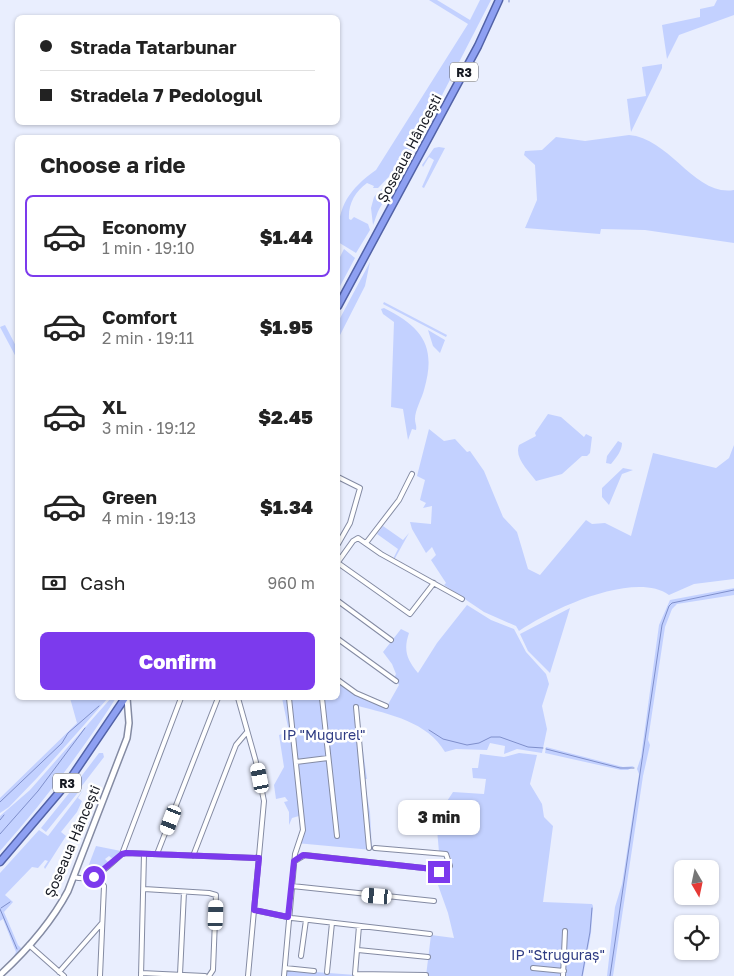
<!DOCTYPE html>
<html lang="en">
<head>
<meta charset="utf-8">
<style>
  body { margin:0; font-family:"Golos Text",sans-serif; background:#f6f6f6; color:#222; height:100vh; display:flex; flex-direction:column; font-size:19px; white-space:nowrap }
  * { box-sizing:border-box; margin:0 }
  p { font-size:16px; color:#767676 }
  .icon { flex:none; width:28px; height:28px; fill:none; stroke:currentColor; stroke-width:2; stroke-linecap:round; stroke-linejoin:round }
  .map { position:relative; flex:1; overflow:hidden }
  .drawer { position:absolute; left:15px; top:135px; width:325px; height:565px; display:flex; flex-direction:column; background:#fff; border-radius:8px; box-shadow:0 1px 4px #0004 }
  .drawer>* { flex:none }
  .top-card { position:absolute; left:15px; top:15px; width:325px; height:110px; border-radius:8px; box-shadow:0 1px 4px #0004; display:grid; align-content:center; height:110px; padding:0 25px; background:#fff }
  .needle { width:32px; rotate:171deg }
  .tools { position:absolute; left:674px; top:860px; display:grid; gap:10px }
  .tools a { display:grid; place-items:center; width:45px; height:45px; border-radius:8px; background:#fff; box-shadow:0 1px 4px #0004; font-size:25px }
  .end { position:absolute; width:22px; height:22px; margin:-11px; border:6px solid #7c3aed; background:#fff; box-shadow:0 0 0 2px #fff }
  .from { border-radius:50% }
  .bubble { position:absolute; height:35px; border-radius:8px; background:#fff; box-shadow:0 1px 4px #0004; font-size:16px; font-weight:800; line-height:35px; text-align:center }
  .car { position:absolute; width:15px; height:30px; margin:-15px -8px; border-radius:6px; box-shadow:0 0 4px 1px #0007; background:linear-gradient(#fff 24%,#345 0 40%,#fff 0 76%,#345 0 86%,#fff 0) }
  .top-card b { display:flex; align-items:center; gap:18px; height:48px; font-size:19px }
  .top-card b+b { border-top:1px solid #e0e0e0 }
  .top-card i { width:12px; height:12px; background:#222 }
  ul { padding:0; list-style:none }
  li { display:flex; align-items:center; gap:15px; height:82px; margin:0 10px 8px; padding:0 15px; border:2px solid transparent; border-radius:8px }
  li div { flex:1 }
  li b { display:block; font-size:19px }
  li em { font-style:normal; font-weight:800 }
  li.active { border-color:#7c3aed }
  li>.icon { width:45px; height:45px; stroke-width:1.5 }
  h2 { padding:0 25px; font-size:22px; line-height:60px }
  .pay { display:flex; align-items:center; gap:12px; height:55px; padding:0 25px; font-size:19px }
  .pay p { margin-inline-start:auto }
  .primary-button { display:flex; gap:10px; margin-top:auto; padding:10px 25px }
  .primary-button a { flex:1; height:58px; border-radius:8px; background:#7c3aed; color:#fff; font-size:20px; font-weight:800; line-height:58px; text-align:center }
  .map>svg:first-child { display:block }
  .green { fill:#c3d1ff }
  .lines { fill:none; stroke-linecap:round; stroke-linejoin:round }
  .stream { stroke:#7f8fcb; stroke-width:1 }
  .minor-casing { stroke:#848ba3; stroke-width:6 }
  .tertiary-casing { stroke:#848ba3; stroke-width:8 }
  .trunk-casing { stroke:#5262a7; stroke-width:9 }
  .minor { stroke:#fff; stroke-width:4 }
  .tertiary { stroke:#fff; stroke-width:5 }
  .trunk { stroke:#8ea0f2; stroke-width:6 }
  .route { stroke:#7c3aed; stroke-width:6 }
  .labels { text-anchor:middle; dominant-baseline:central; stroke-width:5; stroke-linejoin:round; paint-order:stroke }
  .shield { fill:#fff; stroke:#5d5f65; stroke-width:1 }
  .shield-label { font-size:12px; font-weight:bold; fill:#171a23 }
  .street-label { font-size:14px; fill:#171a23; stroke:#fff }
  .park-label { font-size:14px; fill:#2e3b83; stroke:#fff }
</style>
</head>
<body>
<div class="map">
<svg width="734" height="976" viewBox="0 0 734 976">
  <rect width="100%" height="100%" fill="#e9eefe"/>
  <path class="green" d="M 429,0 L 437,0 L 470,20 L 480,0 L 491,0 L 420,138 L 409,156 L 378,188 L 373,188 L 374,186 L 367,183 C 355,192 348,204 349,219 L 351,220 L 354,217 L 368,224 L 370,230 L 356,253 L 338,242 C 337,207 348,190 376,170 L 468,24 Z
    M 717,0 L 734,0 L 734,15 L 679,35 L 667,59 L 662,25 L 700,17 L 700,9 L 714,6 Z
    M 662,64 L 662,68 L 631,132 L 627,99 L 646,96 L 642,67 Z
    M 629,135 C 670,138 695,197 734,190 L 734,243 L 645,230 L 601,229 L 600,234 L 525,228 L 537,200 L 535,165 L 524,155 L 525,151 L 542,150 L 556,137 L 585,141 Z
    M 439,147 L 445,148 L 424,188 L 422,187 L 434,160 L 429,157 L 423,167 L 422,165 L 434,148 Z
    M 406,164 C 398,179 389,192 381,206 C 377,212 376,218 373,225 L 371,208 L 374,197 Z
    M 344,249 L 355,258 L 338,290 L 338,261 Z
    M 370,262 L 365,286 L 338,339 L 338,322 Z
    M 384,302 L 447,335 L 446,337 L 383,304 Z
    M 384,308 C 422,327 437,346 424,390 C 422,398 415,410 415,419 C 415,424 417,425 416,430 L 412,429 L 408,440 L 403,409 L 391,407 L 394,322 L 383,314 L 381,309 Z
    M 5,325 L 17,348 L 17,359 L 0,327 Z
    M 428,330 L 445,340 L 440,353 L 433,346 Z
    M 548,414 L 561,417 L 584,437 L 586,434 L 592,437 L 590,453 L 587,456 L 582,456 L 562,474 L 536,481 C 529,471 514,458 519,445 L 536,436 L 535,433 Z
    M 429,429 L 444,441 L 455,439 L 467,452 L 470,451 L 484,471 L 503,517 L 517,532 L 528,569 L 540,575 L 586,520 L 592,524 L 605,523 L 631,536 L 653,453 L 716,468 L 729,458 L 734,445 L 734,579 L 694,584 L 669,595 C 634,570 550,610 519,631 L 516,626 L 484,612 L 444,585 L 446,583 L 431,560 L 436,555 L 432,547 L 426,553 L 412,529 L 410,522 L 431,524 L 432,506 L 423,508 L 426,503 L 420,500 L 425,480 L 417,476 Z
    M 618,441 L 622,443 C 622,451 616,458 611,464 L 606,463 L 607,456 Z
    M 623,468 L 633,470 L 622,474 L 609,505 L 602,497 L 602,488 Z
    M 383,526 L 403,540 L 409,533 L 394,560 L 393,559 L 398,549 L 377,534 Z
    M 734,588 L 734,595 L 677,604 L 672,609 L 665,627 L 648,740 L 650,745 L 643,776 L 613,976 L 607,976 L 615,907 L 622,884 L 639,774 L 637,769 L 641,757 L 659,625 L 670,600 Z
    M 467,605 L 491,620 L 514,629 L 526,652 L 546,674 L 549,684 L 542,706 L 547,729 L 542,753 L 517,749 L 504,754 L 505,746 L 490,743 L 487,750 L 456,749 L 445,752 C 428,722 389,714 358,706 L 360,722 L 358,721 L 358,725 L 360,725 L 361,751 L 363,751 L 367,779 L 364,779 L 370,812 L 372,850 L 296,843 L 301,831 L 299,816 L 292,818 L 289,825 L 289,812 L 284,802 L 288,801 L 285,797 L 276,799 L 274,785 L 284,767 L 279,735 L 289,732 L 282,698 L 338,698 L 338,682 L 386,708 L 399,685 L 394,678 L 396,674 L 392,664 L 383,652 L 401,629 L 409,633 C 403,650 407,660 418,673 L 437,643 Z
    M 570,608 L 550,673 L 528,651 L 520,634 Z
    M 70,698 L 108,698 L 37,778 L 9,807 L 0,813 L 0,798 L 77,723 Z
    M 111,698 L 116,698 C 81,752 43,803 0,851 L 0,816 L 30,790 Z
    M 546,747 L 623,767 L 634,766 L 628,770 L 621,770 L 545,753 Z
    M 99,753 L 103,753 L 104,757 L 81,787 L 77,782 Z
    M 519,753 L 537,755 L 530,784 L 542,804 L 544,817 L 553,826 L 543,902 L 592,904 L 593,906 L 591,933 L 583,976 L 426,976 L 431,935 L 454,938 L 448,913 L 438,885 L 440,877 L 445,877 L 451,872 L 452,860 L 448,853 L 439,852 L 436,818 L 453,792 L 484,794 L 486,779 L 473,778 L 472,768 L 478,768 L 480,754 L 504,757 Z
    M 77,786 L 80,790 L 46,832 L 41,828 L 74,787 Z
    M 83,790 L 78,798 L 82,801 L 77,812 L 61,832 L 66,836 L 45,869 L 44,867 L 48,861 L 45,860 L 38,868 L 32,867 L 5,895 L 13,902 L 4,912 L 18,945 L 22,949 L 31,939 L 11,961 L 16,952 L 3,919 L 0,921 L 0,873 L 39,830 L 48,836 Z
    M 96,846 L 121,851 L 113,859 L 109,856 L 105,859 L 109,863 L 99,871 L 88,867 Z
    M 287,970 L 356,975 L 359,976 L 285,976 Z"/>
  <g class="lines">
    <path class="stream" d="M 509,2 L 509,0
      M 429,730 L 443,739 L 467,745 L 479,743 L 491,737 L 500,737 L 528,747 L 543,748
      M 546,749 L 620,768 L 634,768
      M 0,802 L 62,743 L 68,733 L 99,706
      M 0,820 L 4,815
      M 0,834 L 38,791 L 85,728
      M 1,908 L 10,902
      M 0,909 L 17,949
      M 582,976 L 590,932 L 592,908
      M 610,976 L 662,625 L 669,606 L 672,603 L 734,590"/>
    <defs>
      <path id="minor" d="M 338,477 L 360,488 L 350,523 L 338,544
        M 366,543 L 399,500 L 412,474
        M 338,562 L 353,541 L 358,538 L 381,554 L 462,599
        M 338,563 L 410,614 L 434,583
        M 338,601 L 391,640
        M 338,639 L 396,681
        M 338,680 L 356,693 L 386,706
        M 238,698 L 256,762 L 264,801 L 248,976
        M 322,698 L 337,836
        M 356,707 L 369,848
        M 296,762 L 328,758
        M 122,854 L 181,698
        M 157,854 L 218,698
        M 193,856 L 236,745 L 247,732
        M 295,861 L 305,855 L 433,869 L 443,873 L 447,872 L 450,866 L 446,854 L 375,848
        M 97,875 L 104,886 L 100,976
        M 74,877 C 95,883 107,867 122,854 L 126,853 L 259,858
        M 292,886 L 434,901
        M 144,889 L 209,893 L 216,895 L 213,970 L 209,976
        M 254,910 L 292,918 L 430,934
        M 359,926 L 355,974 L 426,975
        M 29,945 L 64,976
        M 358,950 L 428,957
        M 301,956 L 306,920
        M 285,968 L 314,971
        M 533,968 L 564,971
        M 59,972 L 102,923
        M 327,972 L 332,923
        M 141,973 L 205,976
        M 180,974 L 184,892
        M 141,976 L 144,854
        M 284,976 L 295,854 L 303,830 L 289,698
        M 563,976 L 565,931"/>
      <path id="tertiary" d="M 0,975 C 26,951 51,923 68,891 L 127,738 L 129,723 L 127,698"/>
      <path id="trunk" d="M 338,306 L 478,46 L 499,0
        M 0,862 L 68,782 L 125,698"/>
    </defs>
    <use href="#minor" class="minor-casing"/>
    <use href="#tertiary" class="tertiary-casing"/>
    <use href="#trunk" class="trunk-casing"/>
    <use href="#minor" class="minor"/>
    <use href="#tertiary" class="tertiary"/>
    <use href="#trunk" class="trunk"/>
  </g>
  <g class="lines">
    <path class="route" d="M 94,877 L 122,854 L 126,853 L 259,858 L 254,910 L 288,917 L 294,861 L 303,855 L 433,869 L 439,872"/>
  </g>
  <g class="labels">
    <g class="shield">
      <rect x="450" y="62.5" width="28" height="19" rx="4"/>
      <rect x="53" y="773.5" width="28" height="19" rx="4"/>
    </g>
    <g class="shield-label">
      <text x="464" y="72">R3</text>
      <text x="67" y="783">R3</text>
    </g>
    <g class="street-label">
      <text transform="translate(409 148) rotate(-62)">Șoseaua Hâncești</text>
      <text transform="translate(72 841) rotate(-67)">Șoseaua Hâncești</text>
    </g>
    <g class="park-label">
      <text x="324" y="734">IP "Mugurel"</text>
      <text x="558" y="954">IP "Struguraș"</text>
    </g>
  </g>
</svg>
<div class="tools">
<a><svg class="needle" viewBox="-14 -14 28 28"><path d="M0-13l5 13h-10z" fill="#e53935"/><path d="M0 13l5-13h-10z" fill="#767676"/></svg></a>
<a><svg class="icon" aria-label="locate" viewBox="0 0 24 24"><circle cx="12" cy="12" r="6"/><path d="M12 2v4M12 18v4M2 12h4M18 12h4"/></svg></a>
</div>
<i class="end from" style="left:94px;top:877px"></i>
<i class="end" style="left:439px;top:872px"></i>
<div class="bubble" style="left:398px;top:800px;width:82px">3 min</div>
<i class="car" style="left:260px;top:778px;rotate:349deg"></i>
<i class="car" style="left:171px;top:820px;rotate:201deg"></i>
<i class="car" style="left:377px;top:896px;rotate:275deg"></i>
<i class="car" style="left:216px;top:915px;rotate:2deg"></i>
<div class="top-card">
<b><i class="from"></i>Strada Tatarbunar</b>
<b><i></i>Stradela 7 Pedologul</b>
</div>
<section class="drawer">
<h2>Choose a ride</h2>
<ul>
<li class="active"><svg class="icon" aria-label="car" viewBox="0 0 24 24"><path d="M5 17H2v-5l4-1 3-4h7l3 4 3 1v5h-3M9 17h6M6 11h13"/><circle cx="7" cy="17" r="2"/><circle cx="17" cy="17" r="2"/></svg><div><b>Economy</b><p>1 min · 19:10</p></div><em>$1.44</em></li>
<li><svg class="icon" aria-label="car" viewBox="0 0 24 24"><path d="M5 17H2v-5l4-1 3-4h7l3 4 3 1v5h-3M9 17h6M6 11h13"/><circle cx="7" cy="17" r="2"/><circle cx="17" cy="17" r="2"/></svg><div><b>Comfort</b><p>2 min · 19:11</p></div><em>$1.95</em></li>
<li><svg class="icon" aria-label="car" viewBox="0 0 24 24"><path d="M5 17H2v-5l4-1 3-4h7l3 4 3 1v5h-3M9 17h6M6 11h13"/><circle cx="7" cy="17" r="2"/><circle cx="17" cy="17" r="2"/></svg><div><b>XL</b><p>3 min · 19:12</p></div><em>$2.45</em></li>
<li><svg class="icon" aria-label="car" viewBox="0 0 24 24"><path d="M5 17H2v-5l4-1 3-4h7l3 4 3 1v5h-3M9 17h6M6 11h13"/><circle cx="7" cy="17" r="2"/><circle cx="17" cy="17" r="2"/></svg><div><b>Green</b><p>4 min · 19:13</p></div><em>$1.34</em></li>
</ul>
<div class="pay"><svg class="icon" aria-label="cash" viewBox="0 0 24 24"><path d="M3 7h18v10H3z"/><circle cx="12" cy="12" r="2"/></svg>Cash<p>960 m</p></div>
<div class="primary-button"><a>Confirm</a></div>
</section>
</div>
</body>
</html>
